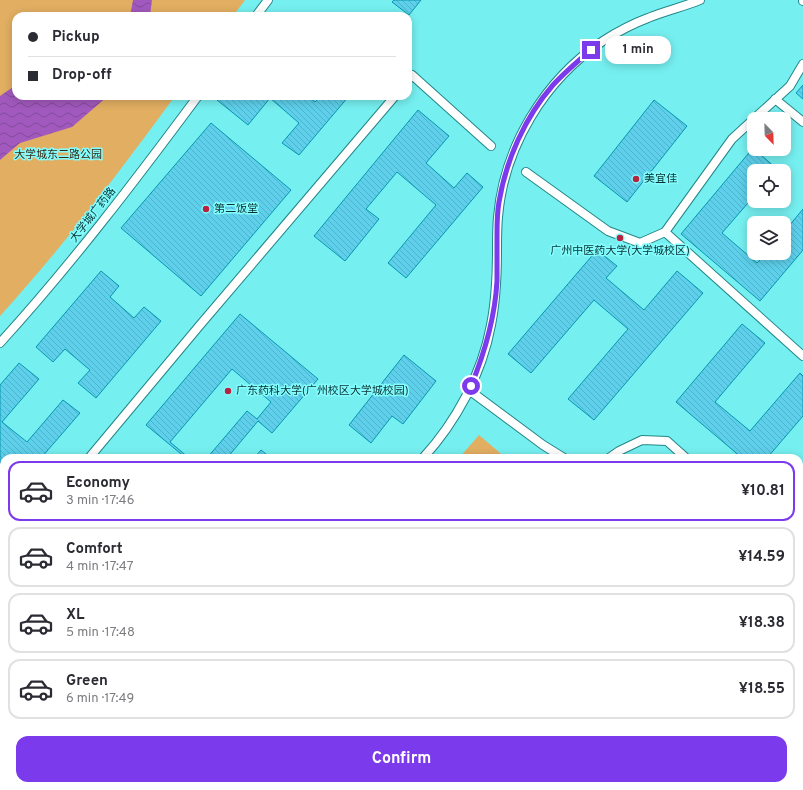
<!DOCTYPE html>
<html lang="en">
<head>
<meta charset="utf-8">
<style>
  body { margin:0; font-family:Overpass,"Noto Sans SC",sans-serif; background:#f7f7f7; color:#2b2b33; height:100vh; display:flex; flex-direction:column; font-size:15px; white-space:nowrap }
  * { box-sizing:border-box; margin:0 }
  p { font-size:13px; color:#7c7c81 }
  .icon { flex:none; width:22px; height:22px; fill:none; stroke:currentColor; stroke-width:2; stroke-linecap:round; stroke-linejoin:round }
  .map { position:relative; flex:1; overflow:hidden }
  .sheet { position:absolute; left:0px; top:454px; width:803px; height:336px; display:flex; flex-direction:column; background:#fff; border-radius:12px 12px 0 0; box-shadow:0 2px 10px #0003 }
  .sheet>* { flex:none }
  .banner { position:absolute; left:12px; top:12px; width:400px; height:88px; border-radius:12px; box-shadow:0 2px 10px #0003; display:grid; align-content:center; height:88px; padding:0 16px; background:#fff }
  .needle { width:26px; rotate:157deg }
  .controls { position:absolute; left:747px; top:112px; display:grid; gap:8px }
  .controls a { display:grid; place-items:center; width:44px; height:44px; border-radius:8px; background:#fff; box-shadow:0 2px 10px #0003; font-size:20px }
  .end { position:absolute; width:18px; height:18px; margin:-9px; border:5px solid #7c3aed; background:#fff; box-shadow:0 0 0 2px #fff }
  .from { border-radius:50% }
  .bubble { position:absolute; height:28px; border-radius:12px; background:#fff; box-shadow:0 2px 10px #0003; font-size:13px; font-weight:700; line-height:28px; text-align:center }
  .banner b { display:flex; align-items:center; gap:14px; height:38px; font-size:15px }
  .banner b+b { border-top:1px solid #e1e1e2 }
  .banner i { width:10px; height:10px; background:#2b2b33 }
  ul { padding:7px 0 0; list-style:none }
  li { display:flex; align-items:center; gap:12px; height:60px; margin:0 8px 6px; padding:0 8px; border:2px solid #e1e1e2; border-radius:12px }
  li div { flex:1 }
  li b { display:block; font-size:15px }
  li em { font-style:normal; font-weight:700 }
  li.selected { border-color:#7c3aed }
  li>.icon { width:36px; height:36px; stroke-width:1.5 }
  .primary-button { display:flex; gap:8px; margin-top:auto; padding:8px 16px }
  .primary-button a { flex:1; height:46px; border-radius:12px; background:#7c3aed; color:#fff; font-size:16px; font-weight:700; line-height:46px; text-align:center }
  .map>svg:first-child { display:block }
  .park { fill:#e2af62 }
  .water { fill:url(#water-waves) }
  .building { fill:url(#building-back-hatch); stroke:#0696b0 }
  .lines { fill:none; stroke-linecap:round; stroke-linejoin:round }
  .lane-casing { stroke:#238687; stroke-width:10 }
  .secondary-casing { stroke:#238687; stroke-width:24 }
  .lane { stroke:#fff; stroke-width:8 }
  .secondary { stroke:#fff; stroke-width:22 }
  .route { stroke:#7c3aed; stroke-width:5 }
  .poi-dot { fill:#b52341; stroke:#84fdfe; stroke-width:1.5 }
  .labels { text-anchor:middle; dominant-baseline:central; stroke-width:3; stroke-linejoin:round; paint-order:stroke }
  .park-label { font-size:11px; fill:#382a16; stroke:#84fdfe }
  .poi-label { font-size:11px; fill:#093233; stroke:#84fdfe; text-anchor:start }
  .street-label { font-size:11px; fill:#093233; stroke:#84fdfe }
</style>
</head>
<body>
<div class="map">
<svg width="803" height="790" viewBox="0 0 803 790">
  <defs>
    <pattern id="water-waves" width="16" height="10" patternUnits="userSpaceOnUse"><rect width="16" height="10" fill="#a259be"/><path d="M0 5q4-4 8 0t8 0" fill="none" stroke="#824a9b"/></pattern>
    <pattern id="building-back-hatch" width="6" height="6" patternUnits="userSpaceOnUse"><rect width="6" height="6" fill="#5ed0eb"/><path d="M-1 5l2 2M0 0l6 6M5-1l2 2" fill="none" stroke="#50b3ca"/></pattern>
  </defs>
  <rect width="100%" height="100%" fill="#76eff0"/>
  <path class="park" d="M 0,0 L 245,0 L 233,16 L 16,16 L 16,96 L 175,96 C 120,171 63,247 0,316 Z
    M 479,435 L 506,458 L 459,458 Z
    M 803,629 L 803,790 L 712,790 L 714,786 L 799,786 L 799,635 Z
    M 92,786 L 160,786 L 156,790 L 98,790 Z"/>
  <path class="water" d="M 133,0 L 152,0 L 150,16 L 129,16 L 131,11 Z
    M 16,85 L 16,96 L 108,96 L 72,127 L 20,143 L 0,160 L 0,96 Z"/>
  <path class="building" d="M 394,0 L 421,0 L 409,15 L 392,2 Z
    M 803,85 L 803,99 L 796,93 Z
    M 220,96 L 307,96 L 315,102 L 321,96 L 349,96 L 299,155 L 282,143 L 299,123 L 270,98 L 248,125 L 217,100 Z
    M 654,100 L 687,126 L 627,202 L 594,176 Z
    M 418,110 L 449,136 L 426,163 L 454,188 L 467,173 L 483,187 L 406,278 L 388,263 L 436,205 L 397,172 L 366,209 L 379,219 L 345,261 L 314,236 Z
    M 211,123 L 291,190 L 201,296 L 121,228 Z
    M 753,148 L 777,169 L 775,171 L 754,171 L 754,196 L 722,233 L 757,263 L 766,253 L 784,253 L 784,232 L 803,209 L 803,250 L 760,301 L 681,234 Z
    M 597,250 L 617,266 L 606,278 L 644,310 L 677,271 L 703,293 L 594,420 L 568,399 L 628,329 L 594,300 L 531,373 L 508,354 Z
    M 101,271 L 119,286 L 110,297 L 134,318 L 144,307 L 161,321 L 96,398 L 78,383 L 90,370 L 65,349 L 53,362 L 36,347 Z
    M 240,314 L 318,379 L 272,433 L 258,421 L 227,458 L 207,458 L 247,411 L 257,419 L 271,402 L 232,369 L 170,442 L 189,458 L 186,458 L 146,425 Z
    M 742,324 L 765,343 L 715,402 L 750,431 L 800,373 L 803,376 L 803,416 L 767,458 L 742,458 L 676,402 Z
    M 404,355 L 436,381 L 403,424 L 392,416 L 371,443 L 349,425 Z
    M 19,363 L 39,379 L 2,422 L 27,442 L 63,400 L 80,413 L 41,458 L 4,458 L 4,476 L 0,473 L 0,385 Z
    M 261,450 L 271,458 L 254,458 Z
    M 0,657 L 2,659 L 4,657 L 4,718 L 0,723 Z
    M 310,786 L 335,786 L 331,790 L 314,790 Z
    M 342,786 L 385,786 L 390,790 L 347,790 Z
    M 432,786 L 466,786 L 463,790 L 429,790 Z
    M 558,786 L 571,786 L 577,790 L 555,790 Z"/>
  <g class="lines">
    <defs>
      <path id="lane" d="M 803,0 L 803,1
        M 256,16 L 268,0
        M 408,80 L 412,75 L 491,146
        M 775,99 L 803,122
        M 526,172 L 608,231 L 640,243 L 665,232 L 732,139 L 790,86 L 803,64
        M 665,232 L 803,356
        M 0,343 C 71,265 135,181 198,96
        M 469,390 L 543,445 L 564,458
        M 89,458 L 200,325 L 395,96
        M 423,458 C 456,422 482,374 491,325 C 496,300 497,275 497,250 C 497,239 497,228 498,217 C 504,147 544,80 603,41 C 617,32 632,24 648,18 C 665,11 683,7 700,0
        M 609,458 L 619,451 L 642,440 L 667,441 L 686,458
        M 0,537 L 4,533
        M 0,621 L 4,626
        M 0,763 L 4,758
        M 284,786 L 290,790
        M 582,786 L 586,790
        M 69,790 L 70,786
        M 263,790 L 266,786"/>
      <path id="secondary" d="M 799,537 L 803,532
        M 799,566 L 803,560
        M 654,790 L 655,786
        M 672,790 L 673,786"/>
    </defs>
    <use href="#lane" class="lane-casing"/>
    <use href="#secondary" class="secondary-casing"/>
    <use href="#lane" class="lane"/>
    <use href="#secondary" class="secondary"/>
  </g>
  <g class="lines">
    <path class="route" d="M 471,386 C 485,352 495,317 497,281 C 497,265 497,250 497,235 C 497,224 497,213 499,202 C 506,160 525,117 553,85 C 565,72 578,61 591,50"/>
  </g>
  <g class="poi-dot">
    <circle cx="636" cy="179" r="4"/>
    <circle cx="206" cy="209" r="4"/>
    <circle cx="620" cy="238" r="4"/>
    <circle cx="228" cy="391" r="4"/>
  </g>
  <g class="labels">
    <g class="park-label">
      <text x="58" y="155">大学城东二路公园</text>
    </g>
    <g class="poi-label">
      <text x="644" y="179">美宜佳</text>
      <text x="214" y="209">第二饭堂</text>
      <text x="620" y="251" text-anchor="middle">广州中医药大学(大学城校区)</text>
      <text x="236" y="391">广东药科大学(广州校区大学城校园)</text>
    </g>
    <g class="street-label">
      <text transform="translate(93 215) rotate(-52)">大学城广药路</text>
    </g>
  </g>
</svg>
<div class="controls">
<a><svg class="needle" viewBox="-14 -14 28 28"><path d="M0-13l5 13h-10z" fill="#e53935"/><path d="M0 13l5-13h-10z" fill="#7c7c81"/></svg></a>
<a><svg class="icon" aria-label="locate" viewBox="0 0 24 24"><circle cx="12" cy="12" r="6"/><path d="M12 2v4M12 18v4M2 12h4M18 12h4"/></svg></a>
<a><svg class="icon" aria-label="layers" viewBox="0 0 24 24"><path d="M12 4l9 5-9 5-9-5zM3 14l9 5 9-5"/></svg></a>
</div>
<i class="end from" style="left:471px;top:386px"></i>
<i class="end" style="left:591px;top:50px"></i>
<div class="bubble" style="left:605px;top:36px;width:66px">1 min</div>
<div class="banner">
<b><i class="from"></i>Pickup</b>
<b><i></i>Drop-off</b>
</div>
<section class="sheet">
<ul>
<li class="selected"><svg class="icon" aria-label="car" viewBox="0 0 24 24"><path d="M5 17H2v-5l4-1 3-4h7l3 4 3 1v5h-3M9 17h6M6 11h13"/><circle cx="7" cy="17" r="2"/><circle cx="17" cy="17" r="2"/></svg><div><b>Economy</b><p>3 min · 17:46</p></div><em>¥10.81</em></li>
<li><svg class="icon" aria-label="car" viewBox="0 0 24 24"><path d="M5 17H2v-5l4-1 3-4h7l3 4 3 1v5h-3M9 17h6M6 11h13"/><circle cx="7" cy="17" r="2"/><circle cx="17" cy="17" r="2"/></svg><div><b>Comfort</b><p>4 min · 17:47</p></div><em>¥14.59</em></li>
<li><svg class="icon" aria-label="car" viewBox="0 0 24 24"><path d="M5 17H2v-5l4-1 3-4h7l3 4 3 1v5h-3M9 17h6M6 11h13"/><circle cx="7" cy="17" r="2"/><circle cx="17" cy="17" r="2"/></svg><div><b>XL</b><p>5 min · 17:48</p></div><em>¥18.38</em></li>
<li><svg class="icon" aria-label="car" viewBox="0 0 24 24"><path d="M5 17H2v-5l4-1 3-4h7l3 4 3 1v5h-3M9 17h6M6 11h13"/><circle cx="7" cy="17" r="2"/><circle cx="17" cy="17" r="2"/></svg><div><b>Green</b><p>6 min · 17:49</p></div><em>¥18.55</em></li>
</ul>
<div class="primary-button"><a>Confirm</a></div>
</section>
</div>
</body>
</html>
